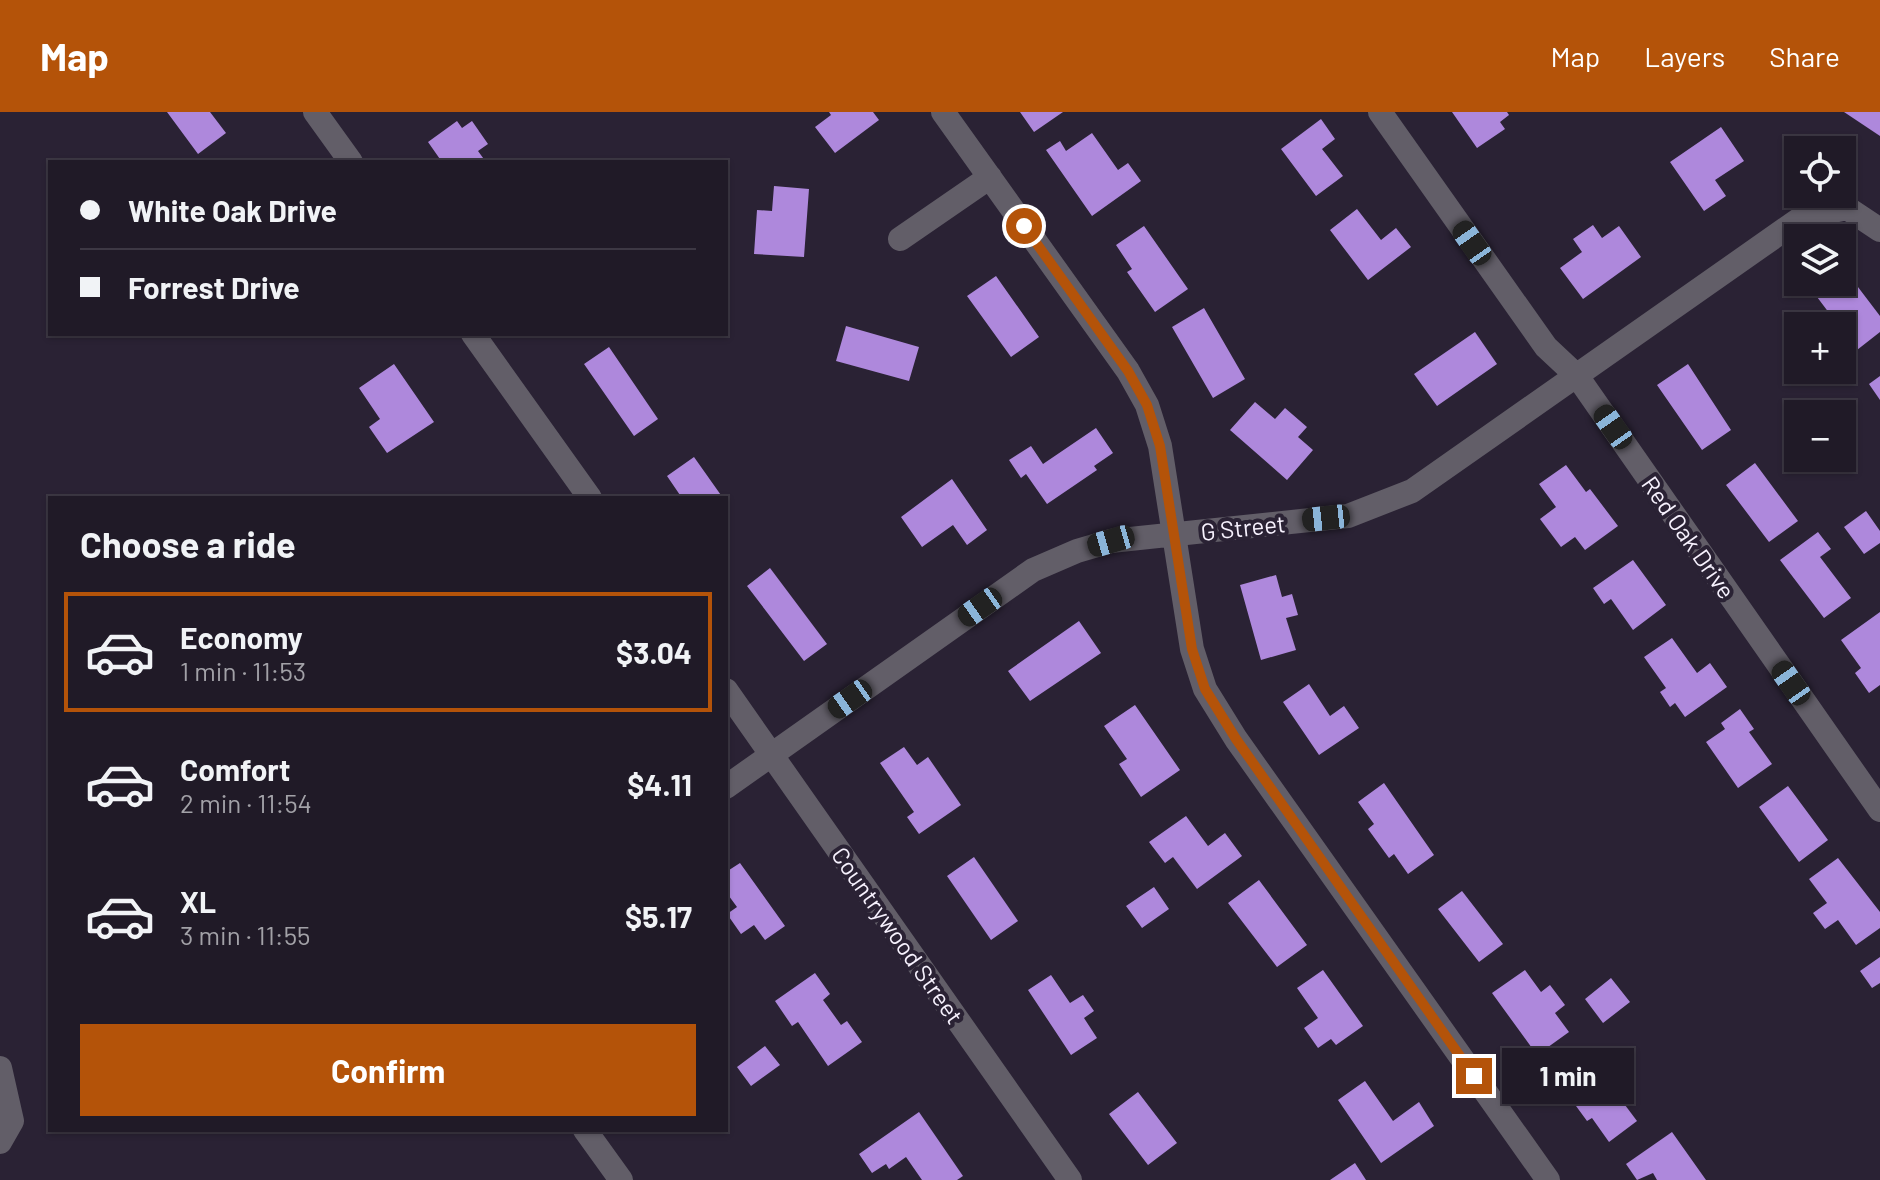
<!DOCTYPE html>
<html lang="en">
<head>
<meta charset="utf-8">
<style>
  body { margin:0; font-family:Barlow,sans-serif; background:#2d2733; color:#f1f3f6; height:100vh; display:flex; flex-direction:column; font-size:30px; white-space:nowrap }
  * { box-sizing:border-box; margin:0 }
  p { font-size:26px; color:#a2a1a7 }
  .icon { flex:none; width:44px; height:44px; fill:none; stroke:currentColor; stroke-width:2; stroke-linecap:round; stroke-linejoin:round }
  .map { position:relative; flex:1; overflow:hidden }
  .details { position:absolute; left:48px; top:384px; width:680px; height:636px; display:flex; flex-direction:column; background:#201a27; border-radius:0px; box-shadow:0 2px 6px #0004,0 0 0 2px #3d3844 }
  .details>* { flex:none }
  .guide { position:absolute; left:48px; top:48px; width:680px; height:176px; border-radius:0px; box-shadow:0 2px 6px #0004,0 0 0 2px #3d3844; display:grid; align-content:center; height:176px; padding:0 32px; background:#201a27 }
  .buttons { position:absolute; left:1784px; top:24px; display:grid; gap:16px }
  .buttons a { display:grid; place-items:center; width:72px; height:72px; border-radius:0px; background:#201a27; box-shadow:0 2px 6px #0004,0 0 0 2px #3d3844; font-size:40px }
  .end { position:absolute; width:36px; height:36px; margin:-18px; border:10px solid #b45309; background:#fff; box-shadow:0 0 0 4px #fff }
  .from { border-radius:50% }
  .bubble { position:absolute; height:56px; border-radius:0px; background:#201a27; box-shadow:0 2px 6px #0004,0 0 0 2px #3d3844; font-size:26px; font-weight:700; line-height:56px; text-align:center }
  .car { position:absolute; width:24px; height:48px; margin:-24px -12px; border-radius:10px; box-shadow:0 0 6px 2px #0007; background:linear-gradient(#222 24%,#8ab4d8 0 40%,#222 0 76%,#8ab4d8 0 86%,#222 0) }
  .guide b { display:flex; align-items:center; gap:28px; height:76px; font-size:30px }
  .guide b+b { border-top:2px solid #3d3844 }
  .guide i { width:20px; height:20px; background:#f1f3f6 }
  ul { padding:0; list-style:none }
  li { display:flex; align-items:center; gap:24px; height:120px; margin:0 16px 12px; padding:0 16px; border:4px solid transparent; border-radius:0px }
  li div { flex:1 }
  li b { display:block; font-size:30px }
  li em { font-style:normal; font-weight:700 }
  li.current { border-color:#b45309 }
  li>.icon { width:72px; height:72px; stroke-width:1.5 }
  h2 { padding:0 32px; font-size:36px; line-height:96px }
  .cta { display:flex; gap:16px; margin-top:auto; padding:16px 32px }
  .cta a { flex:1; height:92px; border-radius:0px; background:#b45309; color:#fff; font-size:32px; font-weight:700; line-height:92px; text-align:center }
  header { display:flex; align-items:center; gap:48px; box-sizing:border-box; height:112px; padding:0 40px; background:#b45309; color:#fff }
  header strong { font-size:38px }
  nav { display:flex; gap:44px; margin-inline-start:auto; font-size:28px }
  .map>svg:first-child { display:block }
  .building { fill:#ae88dc }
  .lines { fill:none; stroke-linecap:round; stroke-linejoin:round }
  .minor { stroke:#625e68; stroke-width:24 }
  .route { stroke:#b45309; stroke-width:10 }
  .labels { text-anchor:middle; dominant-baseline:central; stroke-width:8; stroke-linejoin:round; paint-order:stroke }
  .street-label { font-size:24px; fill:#f7f2fe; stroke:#2a2234 }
</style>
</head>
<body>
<header>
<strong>Map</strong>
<nav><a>Map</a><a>Layers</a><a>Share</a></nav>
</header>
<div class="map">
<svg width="1880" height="1068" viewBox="0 0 1880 1068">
  <rect width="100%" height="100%" fill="#2a2234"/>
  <path class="building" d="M 167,0 L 210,0 L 226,21 L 198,42 Z
    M 829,0 L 873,0 L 879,8 L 835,41 L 815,15 L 831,3 Z
    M 1020,0 L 1063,0 L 1034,20 Z
    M 1452,0 L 1507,0 L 1509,3 L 1500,10 L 1505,17 L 1477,36 Z
    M 1844,0 L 1880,0 L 1880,24 Z
    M 1321,7 L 1335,27 L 1322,37 L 1343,64 L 1316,84 L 1281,37 Z
    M 457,9 L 462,16 L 472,9 L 488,32 L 478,39 L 486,50 L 442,50 L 428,30 Z
    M 1721,15 L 1744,49 L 1715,68 L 1726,84 L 1704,99 L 1670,50 Z
    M 1092,21 L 1118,58 L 1128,51 L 1141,69 L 1092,104 L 1046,38 L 1060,29 L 1066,39 Z
    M 774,74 L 809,77 L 804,145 L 754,142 L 757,98 L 772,99 Z
    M 1357,97 L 1381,128 L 1396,116 L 1411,135 L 1368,168 L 1330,118 Z
    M 1593,113 L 1602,126 L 1619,114 L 1641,145 L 1583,187 L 1560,156 L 1582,140 L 1573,127 Z
    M 1144,114 L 1188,177 L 1155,200 L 1127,160 L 1132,157 L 1116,133 Z
    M 1842,154 L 1880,204 L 1880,220 L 1857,238 L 1811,177 L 1821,170 L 1842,170 Z
    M 996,164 L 1039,225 L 1011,245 L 967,184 Z
    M 1204,196 L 1245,267 L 1213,286 L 1172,215 Z
    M 846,214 L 919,235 L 909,269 L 836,249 Z
    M 1475,220 L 1497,252 L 1437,294 L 1414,262 Z
    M 609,235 L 658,307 L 634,324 L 584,252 Z
    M 394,252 L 434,310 L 387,341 L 369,315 L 380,307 L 359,276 Z
    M 1688,252 L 1731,318 L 1702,338 L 1657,273 Z
    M 1880,264 L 1880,288 L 1869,272 Z
    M 1255,290 L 1275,307 L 1285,296 L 1307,315 L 1298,325 L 1313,338 L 1287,368 L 1230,318 Z
    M 1096,316 L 1113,341 L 1094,354 L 1097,358 L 1047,392 L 1026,362 L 1021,366 L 1009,348 L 1031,334 L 1043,352 Z
    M 694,345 L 723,386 L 682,386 L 667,364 Z
    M 1755,351 L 1798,409 L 1769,430 L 1726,373 Z
    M 1566,353 L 1586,380 L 1590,377 L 1618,414 L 1585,438 L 1575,425 L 1561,435 L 1540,407 L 1556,395 L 1539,372 Z
    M 952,367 L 987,418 L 967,433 L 953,413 L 922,435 L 901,405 Z
    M 1866,399 L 1880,419 L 1880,431 L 1864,442 L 1844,415 Z
    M 1818,420 L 1831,437 L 1820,445 L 1851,486 L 1824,506 L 1780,448 Z
    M 1633,448 L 1666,493 L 1633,518 L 1611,487 L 1604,492 L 1593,476 Z
    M 770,456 L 827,532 L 804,549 L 747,474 Z
    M 1276,463 L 1282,485 L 1292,482 L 1298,503 L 1286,506 L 1296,538 L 1261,548 L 1240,473 Z
    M 1880,500 L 1880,573 L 1869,581 L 1855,561 L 1861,556 L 1841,528 Z
    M 1079,509 L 1101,541 L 1030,589 L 1008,559 Z
    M 1672,526 L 1697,561 L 1710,551 L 1727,575 L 1685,605 L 1675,591 L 1670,595 L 1660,580 L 1666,576 L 1644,545 Z
    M 1309,572 L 1330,604 L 1344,594 L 1359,616 L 1319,643 L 1283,590 Z
    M 1135,593 L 1180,658 L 1141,685 L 1119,652 L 1127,647 L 1104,614 Z
    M 1740,597 L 1754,617 L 1749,620 L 1772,652 L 1738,676 L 1706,630 L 1725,617 L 1721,611 Z
    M 904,635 L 917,653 L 928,645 L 961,693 L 919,722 L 907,705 L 914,700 L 880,651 Z
    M 1384,671 L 1434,743 L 1408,762 L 1394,742 L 1389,746 L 1368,717 L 1374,712 L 1358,690 Z
    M 1788,674 L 1828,728 L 1799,750 L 1759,695 Z
    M 1186,704 L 1208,734 L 1225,721 L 1242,744 L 1197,777 L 1173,745 L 1165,751 L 1149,730 Z
    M 974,745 L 1018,809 L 991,828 L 947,764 Z
    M 1838,746 L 1880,800 L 1880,816 L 1856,833 L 1838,808 L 1825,817 L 1813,801 L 1827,791 L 1809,767 Z
    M 740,751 L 785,814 L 765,828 L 754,813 L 741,822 L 727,802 L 737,795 L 726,780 L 726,760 Z
    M 1259,768 L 1307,833 L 1277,855 L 1228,791 Z
    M 1154,775 L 1169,797 L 1142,816 L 1126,794 Z
    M 1462,779 L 1503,832 L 1479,850 L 1438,797 Z
    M 1880,845 L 1880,871 L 1872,876 L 1860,859 Z
    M 1323,858 L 1363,914 L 1336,933 L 1331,927 L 1318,936 L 1304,916 L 1318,906 L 1297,876 Z
    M 1525,858 L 1541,880 L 1550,873 L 1565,893 L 1555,901 L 1569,920 L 1537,943 L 1492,881 Z
    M 815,861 L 830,882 L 823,888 L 841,913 L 847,909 L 862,930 L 828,954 L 798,910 L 792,914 L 775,889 Z
    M 1051,863 L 1070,891 L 1083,883 L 1094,899 L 1084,906 L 1097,926 L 1071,943 L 1028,878 Z
    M 1611,866 L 1630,890 L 1603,911 L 1585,887 Z
    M 765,934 L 780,953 L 751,974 L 737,955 Z
    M 1599,938 L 1632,981 L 1622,989 L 1637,1009 L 1609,1030 L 1592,1006 L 1587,1009 L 1557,968 Z
    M 1365,969 L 1393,1009 L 1419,990 L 1434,1014 L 1381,1051 L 1338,988 Z
    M 1138,980 L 1177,1031 L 1148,1053 L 1109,1002 Z
    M 919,1000 L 963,1064 L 957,1068 L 922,1068 L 906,1045 L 889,1057 L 886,1052 L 872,1061 L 859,1042 Z
    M 1672,1020 L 1706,1068 L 1657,1068 L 1653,1061 L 1637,1068 L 1626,1052 Z
    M 1355,1051 L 1366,1068 L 1330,1068 Z"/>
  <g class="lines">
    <path class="minor" d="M 315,0 L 351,50
      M 943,0 L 1128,259 L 1147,293 L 1160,334 L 1192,537 L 1205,577 L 1236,627 L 1548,1068
      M 1380,0 L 1546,235 L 1577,264 L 1880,698
      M 900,127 L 990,65
      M 473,222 L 590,386
      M 726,578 L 1070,1068
      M 726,675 L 1033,458 L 1077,439 L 1111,429 L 1348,404 L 1412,379 L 1801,106 L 1847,96 L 1880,118
      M 0,956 L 12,1009 L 0,1030
      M 585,1018 L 621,1068"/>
  </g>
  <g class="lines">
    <path class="route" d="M 1024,114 L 1128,259 L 1147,293 L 1160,334 L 1192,537 L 1205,577 L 1236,627 L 1474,964"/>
  </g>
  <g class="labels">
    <g class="street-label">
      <text transform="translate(1243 415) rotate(-6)">G Street</text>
      <text transform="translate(1689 425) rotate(55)">Red Oak Drive</text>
      <text transform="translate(898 823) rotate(55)">Countrywood Street</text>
    </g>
  </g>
</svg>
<div class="buttons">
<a><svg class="icon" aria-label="locate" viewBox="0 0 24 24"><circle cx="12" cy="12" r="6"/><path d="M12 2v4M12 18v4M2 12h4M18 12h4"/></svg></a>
<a><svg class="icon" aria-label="layers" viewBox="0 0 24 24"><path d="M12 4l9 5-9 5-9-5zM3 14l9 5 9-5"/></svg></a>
<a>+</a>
<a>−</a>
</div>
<i class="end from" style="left:1024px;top:114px"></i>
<i class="end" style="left:1474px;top:964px"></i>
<div class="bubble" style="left:1502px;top:936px;width:132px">1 min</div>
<i class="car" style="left:1472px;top:131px;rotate:325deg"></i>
<i class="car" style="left:1613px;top:315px;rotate:325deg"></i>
<i class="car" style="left:1326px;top:406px;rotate:264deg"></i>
<i class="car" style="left:1111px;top:429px;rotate:254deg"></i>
<i class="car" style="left:980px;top:495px;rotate:235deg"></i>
<i class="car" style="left:1791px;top:571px;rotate:325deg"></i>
<i class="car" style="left:850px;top:587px;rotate:235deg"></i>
<div class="guide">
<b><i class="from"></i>White Oak Drive</b>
<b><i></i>Forrest Drive</b>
</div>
<section class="details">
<h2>Choose a ride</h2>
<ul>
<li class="current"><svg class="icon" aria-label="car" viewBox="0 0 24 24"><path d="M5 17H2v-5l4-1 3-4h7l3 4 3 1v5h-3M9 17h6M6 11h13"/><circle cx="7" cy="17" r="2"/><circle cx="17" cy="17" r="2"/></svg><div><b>Economy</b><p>1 min · 11:53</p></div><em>$3.04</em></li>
<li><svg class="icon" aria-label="car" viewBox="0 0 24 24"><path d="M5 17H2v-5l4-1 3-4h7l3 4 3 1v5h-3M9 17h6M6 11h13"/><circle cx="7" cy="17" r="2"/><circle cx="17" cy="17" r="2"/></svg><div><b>Comfort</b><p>2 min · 11:54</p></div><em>$4.11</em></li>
<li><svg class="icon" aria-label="car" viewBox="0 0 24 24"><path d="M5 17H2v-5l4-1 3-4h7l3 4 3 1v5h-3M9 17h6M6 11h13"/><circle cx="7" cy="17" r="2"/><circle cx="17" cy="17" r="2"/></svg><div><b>XL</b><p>3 min · 11:55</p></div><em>$5.17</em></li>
</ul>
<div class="cta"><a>Confirm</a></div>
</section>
</div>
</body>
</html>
